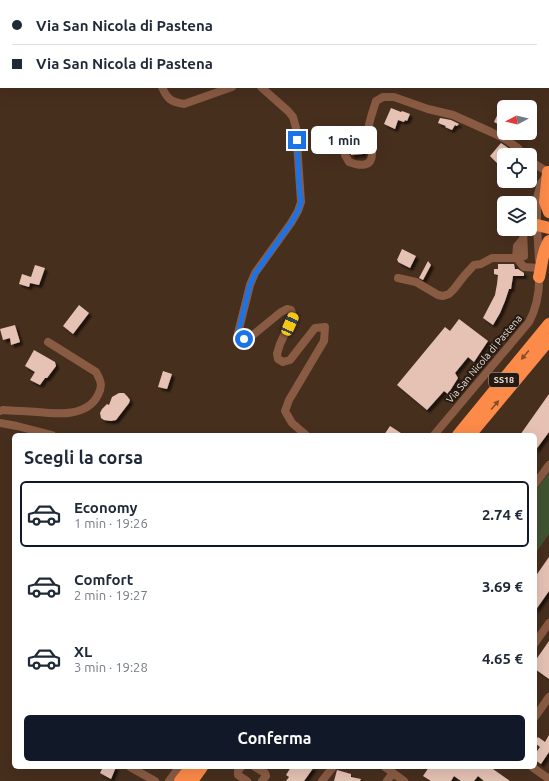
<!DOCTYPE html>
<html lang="it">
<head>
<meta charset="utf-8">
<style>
  body { margin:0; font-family:Ubuntu,sans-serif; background:#f6f6f7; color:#1f2937; height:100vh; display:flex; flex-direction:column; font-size:15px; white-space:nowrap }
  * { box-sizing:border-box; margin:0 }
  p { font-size:13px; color:#747a83 }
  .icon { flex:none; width:22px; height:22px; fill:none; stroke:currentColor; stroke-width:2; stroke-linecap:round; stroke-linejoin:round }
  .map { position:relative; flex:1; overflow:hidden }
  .side { position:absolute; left:12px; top:433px; width:525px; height:336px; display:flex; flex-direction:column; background:#fff; border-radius:6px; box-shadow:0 4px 16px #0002 }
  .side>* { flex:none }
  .top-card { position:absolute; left:0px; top:0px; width:549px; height:88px; box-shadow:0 4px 16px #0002; display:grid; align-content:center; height:88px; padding:0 12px; background:#fff }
  .needle { width:26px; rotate:263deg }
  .buttons { position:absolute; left:497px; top:100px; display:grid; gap:8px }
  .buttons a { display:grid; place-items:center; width:40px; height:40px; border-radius:6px; background:#fff; box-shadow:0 4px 16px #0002; font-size:20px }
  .end { position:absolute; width:18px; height:18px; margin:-9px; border:5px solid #1a73e8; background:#fff; box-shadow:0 0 0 2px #fff }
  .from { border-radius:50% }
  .bubble { position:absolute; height:28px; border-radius:6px; background:#fff; box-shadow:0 4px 16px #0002; font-size:13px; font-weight:700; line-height:28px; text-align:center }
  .car { position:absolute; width:12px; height:24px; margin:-12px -6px; border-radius:5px; box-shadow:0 0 3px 1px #0007; background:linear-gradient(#f5c518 24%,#345 0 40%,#f5c518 0 76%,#345 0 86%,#f5c518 0) }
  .top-card b { display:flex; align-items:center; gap:14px; height:38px; font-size:15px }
  .top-card b+b { border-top:1px solid #e0e1e3 }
  .top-card i { width:10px; height:10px; background:#1f2937 }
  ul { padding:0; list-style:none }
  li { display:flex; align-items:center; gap:12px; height:66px; margin:0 8px 6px; padding:0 4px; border:2px solid transparent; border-radius:6px }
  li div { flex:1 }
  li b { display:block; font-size:15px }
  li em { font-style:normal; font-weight:700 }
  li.active { border-color:#111827 }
  li>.icon { width:36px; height:36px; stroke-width:1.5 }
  h2 { padding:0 12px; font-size:18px; line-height:48px }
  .primary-button { display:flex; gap:8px; margin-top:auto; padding:8px 12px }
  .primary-button a { flex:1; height:46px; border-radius:6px; background:#111827; color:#fff; font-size:16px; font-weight:700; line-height:46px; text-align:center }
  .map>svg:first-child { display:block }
  .green { fill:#415431 }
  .building { fill:#e5c2b4; filter:url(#shadow) }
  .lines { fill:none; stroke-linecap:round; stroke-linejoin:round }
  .minor { stroke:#8a5b43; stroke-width:8 }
  .highway { stroke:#fc8a49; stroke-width:12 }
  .oneway { fill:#864c2b }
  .route { stroke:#1a73e8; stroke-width:5 }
  .labels { text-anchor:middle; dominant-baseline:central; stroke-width:4; stroke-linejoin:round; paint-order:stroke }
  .shield { fill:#251a12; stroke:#b1a299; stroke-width:1 }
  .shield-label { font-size:9px; font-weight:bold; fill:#edddd3 }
  .street-label { font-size:10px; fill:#edddd3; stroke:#251a12 }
</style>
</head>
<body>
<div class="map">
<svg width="549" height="781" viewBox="0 0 549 781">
  <defs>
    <filter id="shadow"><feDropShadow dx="3" dy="3" stdDeviation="1" flood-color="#0009"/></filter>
  </defs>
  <rect width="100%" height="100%" fill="#472f1e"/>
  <path class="green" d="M 549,473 L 549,534 L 535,554 L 535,491 Z"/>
  <path class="building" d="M 504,101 L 504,127 L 494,122 Z
    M 391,108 L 401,112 L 402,111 L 410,114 L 407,121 L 405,120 L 404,122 L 398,120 L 395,129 L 384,124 Z
    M 440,118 L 451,120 L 459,124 L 457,126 L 455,125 L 452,130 L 445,127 L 446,126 L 438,123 Z
    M 362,137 L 363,154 L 351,155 L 351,138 Z
    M 501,143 L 513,151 L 509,155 L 504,155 L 497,163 L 490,156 Z
    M 402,249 L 416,256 L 410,268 L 398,262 L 398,261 L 397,260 Z
    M 428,261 L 431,265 L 423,280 L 419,278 Z
    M 498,264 L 514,264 L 515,269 L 518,269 L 524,273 L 524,276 L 513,276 L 511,289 L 509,289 L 505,301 L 500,313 L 493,325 L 483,318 L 495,295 L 497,284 L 498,275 L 494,274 L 494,269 L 498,269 Z
    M 35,265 L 45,268 L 39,285 L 30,283 L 29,287 L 19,284 L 22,274 L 31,277 Z
    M 79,305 L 89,313 L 73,334 L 63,326 Z
    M 459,319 L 488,341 L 474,362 L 468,357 L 455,373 L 458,378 L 448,394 L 444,391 L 427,410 L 397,385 L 445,327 L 450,331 Z
    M 15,325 L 20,342 L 11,345 L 10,338 L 3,340 L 0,329 Z
    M 34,350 L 55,362 L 56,366 L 47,378 L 45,378 L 40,385 L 30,380 L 35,372 L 25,366 Z
    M 163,371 L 172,374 L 167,389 L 158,387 Z
    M 119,393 L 124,393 L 127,396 L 130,400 L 129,403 L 116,420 L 111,421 L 104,420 L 101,418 L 100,413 L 102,409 L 107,404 L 109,405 L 112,397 Z
    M 549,394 L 549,432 L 535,451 L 535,435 L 520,435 Z
    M 390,426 L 404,435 L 384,435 Z
    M 549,557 L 549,591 L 535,611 L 535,577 Z
    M 549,641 L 549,679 L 535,669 L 535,661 Z
    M 549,735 L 549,752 L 541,764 L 535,760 L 535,754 L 540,747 L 535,743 L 535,741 L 538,737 L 545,742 Z
    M 103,767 L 116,767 L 111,779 L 100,773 Z
    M 291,767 L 314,767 L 304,781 L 286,781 L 289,777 L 286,775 Z
    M 429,767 L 490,767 L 510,781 L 484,781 L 478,776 L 474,781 L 461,781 L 454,776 L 451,781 L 431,781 L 423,776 Z
    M 337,770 L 351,774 L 351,777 L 361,779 L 360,781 L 334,781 Z"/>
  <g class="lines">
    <path class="minor" d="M 518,0 L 520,1
      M 211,1 L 215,0
      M 548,19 L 549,20
      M 548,29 L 549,29
      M 548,74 L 549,74
      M 162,87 C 167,99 171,102 184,104 L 232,87
      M 261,87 L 288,111 L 293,117 L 296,128 L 301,202 L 298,211 L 291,223 L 255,273 L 250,285 L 238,333 L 240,337 L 244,339 L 253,335 L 281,312 L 287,309 L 291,310 L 293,316 L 280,344 L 277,354 L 278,359 L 283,362 L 290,360 L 315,328 L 325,327 L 324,341 L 289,400 L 285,411 L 292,423 L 306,435
      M 345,145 L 345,155 L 349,162 C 359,166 373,168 372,152 C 371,145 367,139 368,131 C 369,121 373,111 376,101 L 383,97 L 394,97 L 428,109 L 453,115 L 491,132 L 505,139 L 518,148 L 523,155
      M 530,161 L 548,172
      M 523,229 L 524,256
      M 523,239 L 517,246 L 516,258 C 520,260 520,264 524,267 L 539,268
      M 539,260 L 537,225 L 537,198 L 541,183 L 545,178
      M 398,278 L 416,282 L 438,295 L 443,296 L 449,294 L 454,289 L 464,276 L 474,265 L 481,264 L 492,258 L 516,258
      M 0,411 L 3,410 C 14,411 26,411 37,412 C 58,414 87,417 98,395 C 103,386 101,381 96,372 L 48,342
      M 0,423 L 17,426 L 52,435
      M 434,435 L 529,322 C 537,307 540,290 539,272
      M 535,484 L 549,465
      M 535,643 L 549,623
      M 535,717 L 549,697
      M 130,767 L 155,781
      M 241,767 L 238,771 L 238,775 L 247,781
      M 255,767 L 265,773 L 266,776 L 262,781
      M 385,767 L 404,781
      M 532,767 L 549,779
      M 169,781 L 179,767
      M 322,781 L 333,767
      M 387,781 L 393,773"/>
    <path class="highway" d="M 548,172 L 545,202 L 549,212
      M 537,225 L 549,228
      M 539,277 C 542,265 542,252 549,241
      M 458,435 L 549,324
      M 470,435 L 549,340
      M 180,781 L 191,767
      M 192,781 L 202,767"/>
  </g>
  <defs><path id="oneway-solid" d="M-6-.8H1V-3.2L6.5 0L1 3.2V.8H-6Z"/></defs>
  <g class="oneway">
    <use href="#oneway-solid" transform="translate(525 355) rotate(130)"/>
    <use href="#oneway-solid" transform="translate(495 405) rotate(-50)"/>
  </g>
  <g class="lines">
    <path class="route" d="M 244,339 L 240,337 L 238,333 L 250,285 L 255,274 L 291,223 L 298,211 L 301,202 L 299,183 L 297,140"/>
  </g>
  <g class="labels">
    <rect class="shield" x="489" y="373" width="30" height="14" rx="3"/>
    <g class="shield-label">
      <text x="504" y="380">SS18</text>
    </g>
    <g class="street-label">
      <text transform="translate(484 359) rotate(-50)">Via San Nicola di Pastena</text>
    </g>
  </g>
</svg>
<div class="buttons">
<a><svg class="needle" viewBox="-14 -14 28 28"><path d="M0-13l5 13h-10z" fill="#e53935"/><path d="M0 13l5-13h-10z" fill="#747a83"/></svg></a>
<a><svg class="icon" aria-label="locate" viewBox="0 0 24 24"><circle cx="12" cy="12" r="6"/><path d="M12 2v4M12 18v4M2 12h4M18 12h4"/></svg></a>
<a><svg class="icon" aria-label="layers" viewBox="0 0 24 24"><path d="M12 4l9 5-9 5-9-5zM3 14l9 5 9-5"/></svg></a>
</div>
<i class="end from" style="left:244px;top:339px"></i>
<i class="end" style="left:297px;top:140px"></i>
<div class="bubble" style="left:311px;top:126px;width:66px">1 min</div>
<i class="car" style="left:290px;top:324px;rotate:24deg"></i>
<div class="top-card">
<b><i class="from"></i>Via San Nicola di Pastena</b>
<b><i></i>Via San Nicola di Pastena</b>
</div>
<section class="side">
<h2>Scegli la corsa</h2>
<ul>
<li class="active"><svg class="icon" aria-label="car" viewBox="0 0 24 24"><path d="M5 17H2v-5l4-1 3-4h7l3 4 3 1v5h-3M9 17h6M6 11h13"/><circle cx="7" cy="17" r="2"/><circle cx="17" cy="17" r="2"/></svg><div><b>Economy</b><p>1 min · 19:26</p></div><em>2.74 €</em></li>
<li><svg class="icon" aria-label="car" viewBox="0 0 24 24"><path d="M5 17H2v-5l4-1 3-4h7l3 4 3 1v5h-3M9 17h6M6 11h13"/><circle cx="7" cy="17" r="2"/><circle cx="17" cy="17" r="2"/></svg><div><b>Comfort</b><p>2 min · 19:27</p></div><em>3.69 €</em></li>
<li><svg class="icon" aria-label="car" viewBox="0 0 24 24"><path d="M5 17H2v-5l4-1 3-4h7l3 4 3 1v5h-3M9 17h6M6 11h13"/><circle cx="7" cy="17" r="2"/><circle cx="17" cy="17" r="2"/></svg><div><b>XL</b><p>3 min · 19:28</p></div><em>4.65 €</em></li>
</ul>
<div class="primary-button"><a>Conferma</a></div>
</section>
</div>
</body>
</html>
